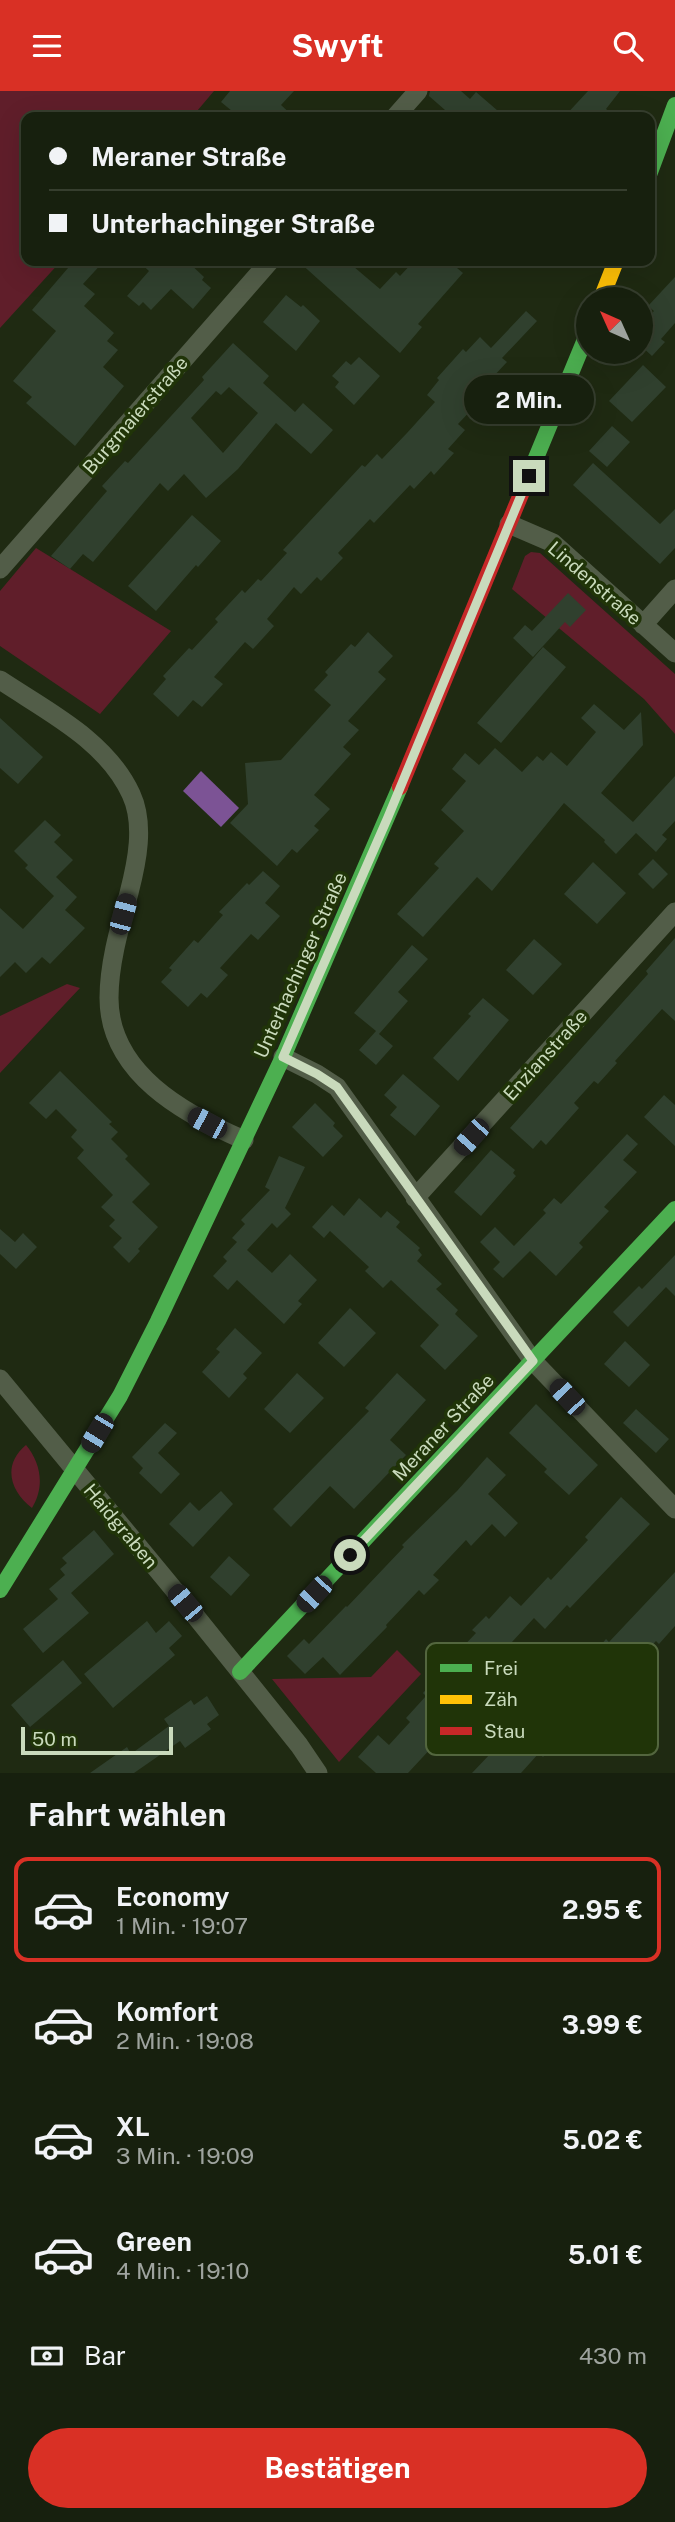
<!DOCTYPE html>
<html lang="de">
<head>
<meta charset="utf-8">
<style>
  body { margin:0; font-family:"Public Sans",sans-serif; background:#202817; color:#f1f3f6; height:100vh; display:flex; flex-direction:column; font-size:26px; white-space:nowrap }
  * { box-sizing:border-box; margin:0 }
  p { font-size:23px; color:#9ea39e }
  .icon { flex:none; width:38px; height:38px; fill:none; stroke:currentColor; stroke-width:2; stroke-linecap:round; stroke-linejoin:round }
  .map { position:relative; height:1682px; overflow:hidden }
  .side { display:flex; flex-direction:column; background:#17200e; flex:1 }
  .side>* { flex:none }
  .banner { position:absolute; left:21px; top:21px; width:634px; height:154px; border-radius:14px; box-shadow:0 7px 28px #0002,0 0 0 2px #363e2e; display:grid; align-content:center; height:154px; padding:0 28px; background:#17200e }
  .needle { width:46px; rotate:315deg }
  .controls { position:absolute; left:576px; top:196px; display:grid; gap:14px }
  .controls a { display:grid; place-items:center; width:77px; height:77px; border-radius:50%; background:#17200e; box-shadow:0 7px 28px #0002,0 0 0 2px #363e2e; font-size:35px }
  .scale { position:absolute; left:21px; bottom:18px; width:152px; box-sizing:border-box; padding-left:7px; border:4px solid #c9dabc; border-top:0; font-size:19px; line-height:24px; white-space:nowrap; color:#c9dabc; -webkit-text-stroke:5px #203408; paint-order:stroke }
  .end { position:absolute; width:32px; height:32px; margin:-16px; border:9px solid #c9dabc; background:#111; box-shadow:0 0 0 4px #111 }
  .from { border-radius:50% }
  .bubble { position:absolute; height:49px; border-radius:24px; background:#17200e; box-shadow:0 7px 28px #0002,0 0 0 2px #363e2e; font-size:23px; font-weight:700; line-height:49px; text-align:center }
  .car { position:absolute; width:21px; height:42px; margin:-21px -10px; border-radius:9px; box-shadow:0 0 5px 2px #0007; background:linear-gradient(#222 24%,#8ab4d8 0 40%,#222 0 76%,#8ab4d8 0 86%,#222 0) }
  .banner b { display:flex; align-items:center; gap:24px; height:66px; font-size:26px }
  .banner b+b { border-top:2px solid #363e2e }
  .banner i { width:18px; height:18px; background:#f1f3f6 }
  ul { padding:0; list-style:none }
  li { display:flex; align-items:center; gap:21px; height:105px; margin:0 14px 10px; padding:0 14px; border:4px solid transparent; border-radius:14px }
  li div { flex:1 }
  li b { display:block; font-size:26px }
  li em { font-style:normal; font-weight:700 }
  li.current { border-color:#d93025 }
  li>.icon { width:63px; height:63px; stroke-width:1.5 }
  h2 { padding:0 28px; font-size:32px; line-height:84px }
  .pay { display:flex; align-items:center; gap:18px; height:77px; padding:0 28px; font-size:26px }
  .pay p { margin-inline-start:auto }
  .button { display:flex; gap:14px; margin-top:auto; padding:14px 28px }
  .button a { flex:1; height:80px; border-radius:42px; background:#d93025; color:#fff; font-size:28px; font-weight:700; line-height:80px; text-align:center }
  header { display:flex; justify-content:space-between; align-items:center; height:91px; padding:0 28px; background:#d93025; color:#fff; font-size:32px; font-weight:700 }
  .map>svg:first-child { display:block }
  .green { fill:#601e2a }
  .water { fill:#7c5395 }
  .building { fill:#30402e; fill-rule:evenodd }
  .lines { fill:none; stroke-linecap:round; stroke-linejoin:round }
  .street { stroke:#525d48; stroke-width:19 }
  .fast { stroke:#4caf50; stroke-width:16 }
  .slow { stroke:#ffc107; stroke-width:16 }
  .jam { stroke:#c62828; stroke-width:16 }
  .route { stroke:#c9dabc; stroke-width:9 }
  .labels { text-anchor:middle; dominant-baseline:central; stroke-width:7; stroke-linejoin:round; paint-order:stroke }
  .street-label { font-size:19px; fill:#c9dabc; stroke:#203408 }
  .key { fill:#203408; stroke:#53663e; stroke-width:2 }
  .key-label { font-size:19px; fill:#c9dabc }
</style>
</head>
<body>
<header><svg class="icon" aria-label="menu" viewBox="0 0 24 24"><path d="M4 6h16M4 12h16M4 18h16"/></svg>Swyft<svg class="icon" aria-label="search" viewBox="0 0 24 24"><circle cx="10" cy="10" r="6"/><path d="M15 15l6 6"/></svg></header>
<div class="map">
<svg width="675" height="1682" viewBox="0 0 675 1682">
  <rect width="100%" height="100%" fill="#1f2a12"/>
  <path class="green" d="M 0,0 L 214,0 L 192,26 L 26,26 L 26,170 L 61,170 L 0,237 Z
    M 36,457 L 171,540 L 100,623 L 0,555 L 0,500 Z
    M 531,461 L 540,462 L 675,583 L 675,643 L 644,608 L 512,498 L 525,465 Z
    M 67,893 L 80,897 L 0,982 L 0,925 Z
    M 26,1354 C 41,1372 45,1396 32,1417 C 10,1400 2,1374 26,1354 Z
    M 397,1559 L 421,1583 L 339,1671 L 272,1588 L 371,1586 Z"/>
  <path class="water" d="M 201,680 L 239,717 L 221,736 L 183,700 Z"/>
  <path class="building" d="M 230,0 L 294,0 L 281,14 L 294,26 L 233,26 L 232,20 L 221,11 Z
    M 430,0 L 461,0 L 470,8 L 476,1 L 505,26 L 453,26 L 429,5 Z
    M 588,0 L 620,0 L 606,18 L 616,26 L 564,26 Z
    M 74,170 L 104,170 L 83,193 L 95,203 L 84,215 L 114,242 L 107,250 L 118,259 L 103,276 L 124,295 L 75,355 L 26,312 L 32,306 L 13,290 L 56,240 L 32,219 Z
    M 138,170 L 187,170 L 204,186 L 202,189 L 211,197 L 193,218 L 171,198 L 151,219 L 143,211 L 139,215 L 127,205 L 149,180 Z
    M 298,170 L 347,170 L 380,198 L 396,181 L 400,185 L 414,170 L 463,170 L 457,177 L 463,182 L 418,233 L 422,236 L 400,262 Z
    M 675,186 L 675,232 L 661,248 L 665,251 L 652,265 L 640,254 L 640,235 L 654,220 L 648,215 Z
    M 286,204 L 301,216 L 303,214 L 320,230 L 296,260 L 263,231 Z
    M 526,220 L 537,230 L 502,267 L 507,271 L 492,287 L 497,292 L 458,333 L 465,339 L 448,358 L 454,362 L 434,384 L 431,380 L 414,398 L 410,394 L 374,432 L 370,428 L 338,462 L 343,467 L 321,490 L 317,486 L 301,503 L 294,496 L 267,528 L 274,535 L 253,558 L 245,551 L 214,586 L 223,593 L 202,616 L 193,609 L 178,626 L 153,603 L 166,588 L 163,585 L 189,557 L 192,559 L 218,531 L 215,528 L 242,499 L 245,502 L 258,488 L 261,490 L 287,462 L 283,459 L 362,374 L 365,376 L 377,363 L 382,368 L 407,342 L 435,311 L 427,304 L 439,289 L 437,287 L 463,258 L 466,261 L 480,246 L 491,257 Z
    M 233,252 L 269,285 L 263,292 L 295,321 L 303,312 L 333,339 L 311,363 L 276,332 L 238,378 L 206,407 L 184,383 L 168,400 L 160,392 L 93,471 L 83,463 L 70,478 L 51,465 L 107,400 L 102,395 L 125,370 L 128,372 L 204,289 L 202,286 ZM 229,296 L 258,322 L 223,362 L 191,327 L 216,300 L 221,304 Z
    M 359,266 L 380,285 L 354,314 L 335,296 L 339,291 L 332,285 L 346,270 L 351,274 Z
    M 643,274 L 666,296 L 632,331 L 609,310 Z
    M 612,335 L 630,351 L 607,376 L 589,360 Z
    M 593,372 L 660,433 L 675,418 L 675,457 L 660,473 L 573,394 Z
    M 192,424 L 221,450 L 198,476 L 196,474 L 156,520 L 128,495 Z
    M 568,502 L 586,519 L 570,536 L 565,531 L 533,566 L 513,547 L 525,534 L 532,540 Z
    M 368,541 L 393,565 L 378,581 L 386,588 L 348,630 L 359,639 L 343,656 L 351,663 L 314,704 L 330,718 L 314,735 L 319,739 L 297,762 L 292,758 L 277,775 L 230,732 L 248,713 L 245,672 L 281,669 L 331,614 L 314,599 L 328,584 L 325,581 L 351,553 L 355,556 Z
    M 543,556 L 566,576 L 501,652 L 477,632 Z
    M 594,613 L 624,639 L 641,621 L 643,654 L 601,702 L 633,731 L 675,685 L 675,730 L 662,744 L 667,748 L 656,761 L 636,742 L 616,763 L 604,751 L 605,749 L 564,712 L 492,800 L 477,786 L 423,846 L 397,823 L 439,777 L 434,773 L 464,740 L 441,719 L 466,690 L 452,678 L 465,662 L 479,674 L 495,657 L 522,681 L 537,665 L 543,670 L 551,661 L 567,675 L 596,641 L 581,627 Z
    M 0,627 L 43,666 L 18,693 L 0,677 Z
    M 45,729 L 61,744 L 54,751 L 73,769 L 56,786 L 77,806 L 65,819 L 85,837 L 50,873 L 42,866 L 26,882 L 15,871 L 0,886 L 0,817 L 23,838 L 54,805 L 25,777 L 28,774 L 14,760 Z
    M 653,768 L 668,783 L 653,798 L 638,783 Z
    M 593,771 L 626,802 L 597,833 L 564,803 Z
    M 263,780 L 280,795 L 265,812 L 280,825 L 258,849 L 251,843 L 220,877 L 228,884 L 207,907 L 201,902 L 188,916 L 161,891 L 172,879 L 169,877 L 194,849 L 198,852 L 223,824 L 219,821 L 247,792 L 249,794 Z
    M 675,847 L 675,930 L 662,918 L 615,970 L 617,972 L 598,993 L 594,990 L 574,1012 L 579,1017 L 546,1054 L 541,1049 L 533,1058 L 510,1037 L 648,883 L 646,880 Z
    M 534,848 L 562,873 L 533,904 L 506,879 Z
    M 412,854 L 428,868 L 398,901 L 408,910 L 379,943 L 393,955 L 376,974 L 359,959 L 376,940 L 354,922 Z
    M 483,907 L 509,929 L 458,990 L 433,967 L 471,925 L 468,923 Z
    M 60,980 L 112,1031 L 109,1033 L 118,1041 L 111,1048 L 128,1065 L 125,1068 L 150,1093 L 132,1111 L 158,1136 L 138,1158 L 140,1160 L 129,1172 L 113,1156 L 122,1147 L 109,1135 L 115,1129 L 101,1116 L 113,1104 L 77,1067 L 84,1059 L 71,1046 L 77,1039 L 56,1018 L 46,1028 L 29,1012 Z
    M 403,983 L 440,1015 L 415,1045 L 390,1024 L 397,1016 L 384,1004 Z
    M 664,1004 L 675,1014 L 675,1055 L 644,1026 Z
    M 315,1012 L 335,1032 L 333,1035 L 343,1045 L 323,1066 L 292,1036 Z
    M 627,1043 L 638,1053 L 623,1069 L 637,1081 L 604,1116 L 609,1120 L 579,1152 L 583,1156 L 556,1185 L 530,1160 L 503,1187 L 493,1178 L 500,1171 L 480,1151 L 495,1136 L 514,1155 L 546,1122 L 543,1119 L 554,1107 L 561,1113 Z
    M 491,1059 L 515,1079 L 513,1082 L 516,1085 L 481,1125 L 454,1101 Z
    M 279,1065 L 305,1076 L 285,1117 L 291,1123 L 277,1137 L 272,1132 L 247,1159 L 272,1182 L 290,1163 L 317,1189 L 298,1210 L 302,1213 L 284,1233 L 237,1189 L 228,1199 L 213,1185 L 227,1170 L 223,1166 L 237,1151 L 232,1147 L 245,1133 L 241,1129 L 270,1099 L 265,1096 Z
    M 359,1107 L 381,1127 L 387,1120 L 400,1131 L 396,1136 L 420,1157 L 418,1159 L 422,1164 L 417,1170 L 442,1193 L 436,1198 L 458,1219 L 455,1223 L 478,1245 L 445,1279 L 420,1255 L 439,1234 L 391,1189 L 383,1197 L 365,1180 L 369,1176 L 330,1140 L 324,1147 L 312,1136 L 332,1114 L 344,1125 Z
    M 0,1138 L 15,1151 L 23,1142 L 37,1156 L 16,1178 L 0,1163 Z
    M 675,1164 L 675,1205 L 666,1196 L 628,1236 L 613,1221 L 639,1195 L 642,1198 Z
    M 350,1217 L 376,1242 L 344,1276 L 318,1252 Z
    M 235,1237 L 262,1262 L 243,1283 L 247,1287 L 229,1307 L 202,1281 L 220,1261 L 216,1258 Z
    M 625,1250 L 650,1274 L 629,1296 L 604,1273 Z
    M 297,1282 L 324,1307 L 290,1342 L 264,1318 Z
    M 397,1282 L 426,1309 L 390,1349 L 406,1364 L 354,1418 L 330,1395 L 291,1436 L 273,1418 L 369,1320 L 365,1317 Z
    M 536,1313 L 598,1374 L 569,1404 L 544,1381 L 547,1378 L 509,1342 Z
    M 636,1318 L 669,1348 L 656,1362 L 623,1332 Z
    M 165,1332 L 177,1342 L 158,1362 L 180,1383 L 161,1403 L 139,1382 L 143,1377 L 132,1366 Z
    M 487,1366 L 506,1384 L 488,1403 L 518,1432 L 505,1446 L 492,1433 L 471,1455 L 466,1449 L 433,1484 L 439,1489 L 424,1504 L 419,1499 L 386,1534 L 387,1536 L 340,1584 L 323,1566 L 305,1583 L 287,1565 L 304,1548 L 309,1553 L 346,1515 L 347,1516 L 404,1456 L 402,1454 L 457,1400 Z
    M 221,1400 L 233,1413 L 193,1456 L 169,1433 L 190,1411 L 199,1420 Z
    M 621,1406 L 650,1433 L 570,1517 L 567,1514 L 545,1538 L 534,1527 L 512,1551 L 522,1561 L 511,1572 L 501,1563 L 479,1587 L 483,1590 L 462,1613 L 474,1623 L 461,1637 L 450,1626 L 429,1649 L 434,1654 L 408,1682 L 376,1682 L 358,1666 L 378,1644 L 389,1654 L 410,1631 L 406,1627 L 426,1605 L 423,1602 L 436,1588 L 439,1591 L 460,1569 L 455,1564 L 476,1542 L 472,1539 L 486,1525 L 489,1528 L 510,1505 L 521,1515 L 548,1486 L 551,1489 L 588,1449 L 585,1446 Z
    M 94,1439 L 114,1463 L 71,1502 L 89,1522 L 43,1562 L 23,1538 L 58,1508 L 49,1498 L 65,1484 L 60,1478 L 67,1472 L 62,1467 Z
    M 229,1465 L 250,1484 L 231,1505 L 210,1486 Z
    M 675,1481 L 675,1535 L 659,1553 L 656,1550 L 634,1573 L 645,1583 L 634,1595 L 623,1585 L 621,1588 L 594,1562 L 606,1548 L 609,1551 Z
    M 147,1530 L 156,1542 L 169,1530 L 182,1545 L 169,1557 L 175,1564 L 113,1617 L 84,1583 Z
    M 63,1569 L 82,1592 L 30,1636 L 11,1614 Z
    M 574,1584 L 602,1609 L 581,1632 L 589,1639 L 575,1653 L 565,1643 L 543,1666 L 539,1662 L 521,1682 L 472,1682 L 492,1661 L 495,1663 L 516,1641 L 520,1644 L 540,1622 L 536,1618 L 549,1604 L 552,1607 Z
    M 207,1605 L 219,1624 L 207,1633 L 211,1638 L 185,1657 L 180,1650 L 134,1682 L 90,1682 L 127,1656 L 131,1663 L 169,1635 L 164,1628 L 191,1609 L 194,1614 Z"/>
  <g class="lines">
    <path class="street" d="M 395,26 L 418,0
      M 509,433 L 553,452 L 675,562
      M 0,478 L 270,170
      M 643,534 L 675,498
      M 0,589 C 48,621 106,649 131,703 C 145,733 137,771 129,802 C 120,835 109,872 109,907 C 109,982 184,1023 244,1049
      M 283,966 L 317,983 L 337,996 L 533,1270 L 675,1418
      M 415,1107 L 675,821
      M 0,1288 L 185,1512 L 299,1654 L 318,1682"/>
    <path class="fast" d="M 649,84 L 675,14
      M 531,379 L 588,241
      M 0,1499 L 120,1305 L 158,1230 L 283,966 L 400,696
      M 240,1581 L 675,1118"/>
    <path class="slow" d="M 601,208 L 616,170"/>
    <path class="jam" d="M 400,696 L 531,379"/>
  </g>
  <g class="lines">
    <path class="route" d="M 350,1464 L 533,1270 L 337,996 L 317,983 L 283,966 L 388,726 L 529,385"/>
  </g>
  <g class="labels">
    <g class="street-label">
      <text transform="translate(135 324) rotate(-49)">Burgmaierstraße</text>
      <text transform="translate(595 492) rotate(41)">Lindenstraße</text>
      <text transform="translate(300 874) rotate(-66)">Unterhachinger Straße</text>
      <text transform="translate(545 964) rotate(-48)">Enzianstraße</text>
      <text transform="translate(443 1336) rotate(-47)">Meraner Straße</text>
      <text transform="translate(121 1435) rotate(50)">Haidgraben</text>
    </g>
  </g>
  <rect x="426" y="1552" width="232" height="112" rx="10" class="key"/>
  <rect x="440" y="1573" width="32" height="8" fill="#4caf50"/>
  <rect x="440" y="1604" width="32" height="9" fill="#ffc107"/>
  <rect x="440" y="1636" width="32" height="8" fill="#c62828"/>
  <g class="key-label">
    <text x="484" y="1584">Frei</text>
    <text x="484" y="1615">Zäh</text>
    <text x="484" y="1647">Stau</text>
  </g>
</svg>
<div class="controls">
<a><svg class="needle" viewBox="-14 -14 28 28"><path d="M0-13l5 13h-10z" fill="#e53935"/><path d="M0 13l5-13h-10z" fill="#9ea39e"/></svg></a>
</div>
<div class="scale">50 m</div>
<i class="end from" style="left:350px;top:1464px"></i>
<i class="end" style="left:529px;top:385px"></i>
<div class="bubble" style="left:464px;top:284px;width:130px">2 Min.</div>
<i class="car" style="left:123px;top:823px;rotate:15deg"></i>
<i class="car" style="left:207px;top:1032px;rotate:298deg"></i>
<i class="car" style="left:471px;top:1046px;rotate:222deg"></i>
<i class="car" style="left:567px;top:1306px;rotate:317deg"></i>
<i class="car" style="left:97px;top:1342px;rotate:211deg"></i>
<i class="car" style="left:314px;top:1503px;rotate:223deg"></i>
<i class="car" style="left:185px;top:1512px;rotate:320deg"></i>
<div class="banner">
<b><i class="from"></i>Meraner Straße</b>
<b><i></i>Unterhachinger Straße</b>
</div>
</div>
<section class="side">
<h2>Fahrt wählen</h2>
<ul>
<li class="current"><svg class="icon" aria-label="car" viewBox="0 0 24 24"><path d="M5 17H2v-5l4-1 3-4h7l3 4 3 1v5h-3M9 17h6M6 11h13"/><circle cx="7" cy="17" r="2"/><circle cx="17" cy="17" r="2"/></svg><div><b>Economy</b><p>1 Min. · 19:07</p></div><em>2.95 €</em></li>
<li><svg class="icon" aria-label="car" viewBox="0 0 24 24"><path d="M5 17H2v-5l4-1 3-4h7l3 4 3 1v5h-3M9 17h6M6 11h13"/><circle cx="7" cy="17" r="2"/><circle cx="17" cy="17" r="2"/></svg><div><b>Komfort</b><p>2 Min. · 19:08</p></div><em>3.99 €</em></li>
<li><svg class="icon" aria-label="car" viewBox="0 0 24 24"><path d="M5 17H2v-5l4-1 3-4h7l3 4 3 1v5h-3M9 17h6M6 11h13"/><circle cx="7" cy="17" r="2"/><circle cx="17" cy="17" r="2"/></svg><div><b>XL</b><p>3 Min. · 19:09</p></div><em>5.02 €</em></li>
<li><svg class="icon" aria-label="car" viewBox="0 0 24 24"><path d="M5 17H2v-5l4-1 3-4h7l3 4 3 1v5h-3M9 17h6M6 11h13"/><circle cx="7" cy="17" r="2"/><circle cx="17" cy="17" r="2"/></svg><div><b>Green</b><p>4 Min. · 19:10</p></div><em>5.01 €</em></li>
</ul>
<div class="pay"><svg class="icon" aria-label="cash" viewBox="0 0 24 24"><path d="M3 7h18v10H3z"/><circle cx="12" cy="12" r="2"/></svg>Bar<p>430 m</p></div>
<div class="button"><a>Bestätigen</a></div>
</section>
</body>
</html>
